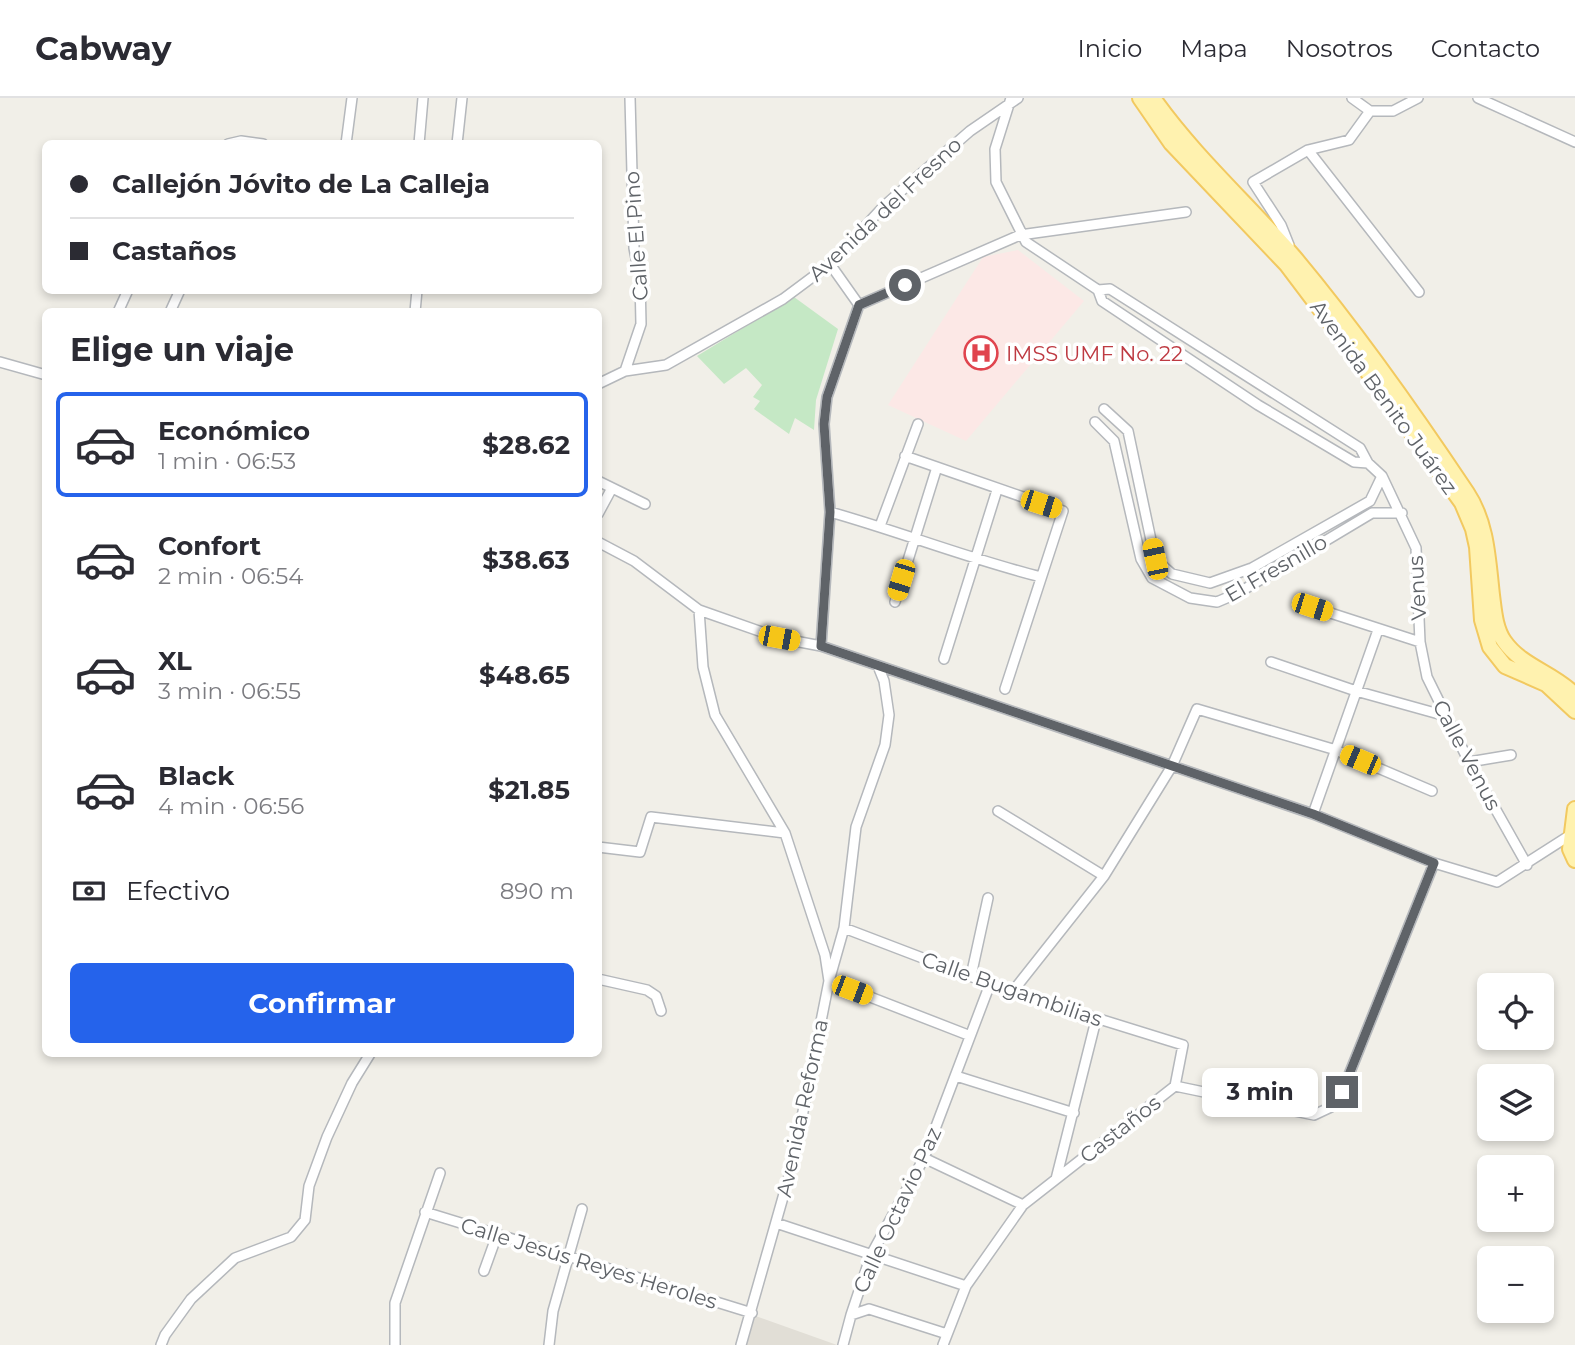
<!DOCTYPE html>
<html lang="es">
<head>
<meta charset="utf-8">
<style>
  body { margin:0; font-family:Montserrat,sans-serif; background:#f2f2f3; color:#2b2b33; height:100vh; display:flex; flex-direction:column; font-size:26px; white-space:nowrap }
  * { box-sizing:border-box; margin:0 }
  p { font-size:23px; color:#7c7c81 }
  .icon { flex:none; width:38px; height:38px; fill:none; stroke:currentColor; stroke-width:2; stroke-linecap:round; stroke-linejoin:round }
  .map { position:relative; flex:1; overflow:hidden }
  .sheet { position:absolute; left:42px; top:210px; width:560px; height:749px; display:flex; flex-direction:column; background:#fff; border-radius:10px; box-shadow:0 4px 10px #0003 }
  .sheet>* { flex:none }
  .hud { position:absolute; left:42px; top:42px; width:560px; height:154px; border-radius:10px; box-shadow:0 4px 10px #0003; display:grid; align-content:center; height:154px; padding:0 28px; background:#fff }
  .buttons { position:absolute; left:1477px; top:875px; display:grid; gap:14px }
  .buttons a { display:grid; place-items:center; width:77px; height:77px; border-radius:10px; background:#fff; box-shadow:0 4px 10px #0003; font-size:35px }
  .end { position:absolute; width:32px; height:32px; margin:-16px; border:9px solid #5f6368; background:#fff; box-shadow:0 0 0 4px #fff }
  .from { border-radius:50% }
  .bubble { position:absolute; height:49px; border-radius:10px; background:#fff; box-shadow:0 4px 10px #0003; font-size:23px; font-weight:700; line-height:49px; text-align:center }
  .car { position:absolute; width:21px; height:42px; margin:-21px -10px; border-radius:9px; box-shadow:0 0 5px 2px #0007; background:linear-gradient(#f5c518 24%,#345 0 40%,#f5c518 0 76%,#345 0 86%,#f5c518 0) }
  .hud b { display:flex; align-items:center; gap:24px; height:66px; font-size:26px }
  .hud b+b { border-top:2px solid #e1e1e2 }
  .hud i { width:18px; height:18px; background:#2b2b33 }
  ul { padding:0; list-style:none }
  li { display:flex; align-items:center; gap:21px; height:105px; margin:0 14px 10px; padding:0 14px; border:4px solid transparent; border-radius:10px }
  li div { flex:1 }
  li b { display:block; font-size:26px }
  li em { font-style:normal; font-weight:700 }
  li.selected { border-color:#2563eb }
  li>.icon { width:63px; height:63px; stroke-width:1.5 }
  h2 { padding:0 28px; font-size:32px; line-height:84px }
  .pay { display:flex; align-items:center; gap:18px; height:77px; padding:0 28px; font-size:26px }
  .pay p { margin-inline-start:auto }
  .cta { display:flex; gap:14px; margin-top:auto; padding:14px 28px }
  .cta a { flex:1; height:80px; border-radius:10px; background:#2563eb; color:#fff; font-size:28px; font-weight:700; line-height:80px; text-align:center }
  header { display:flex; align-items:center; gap:42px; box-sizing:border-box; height:98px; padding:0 35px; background:#fff; border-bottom:2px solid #e1e1e2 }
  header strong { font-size:33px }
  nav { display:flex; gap:38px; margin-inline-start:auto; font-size:24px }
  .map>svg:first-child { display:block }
  .education { fill:#e1ded6 }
  .medical { fill:#fce8e6 }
  .green { fill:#c5e8c5 }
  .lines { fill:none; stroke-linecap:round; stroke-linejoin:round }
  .street-casing { stroke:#b5b8bc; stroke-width:12 }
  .primary-casing { stroke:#f2c960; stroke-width:18 }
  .street { stroke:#fff; stroke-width:9 }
  .primary { stroke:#fff2af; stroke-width:14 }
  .route { stroke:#5f6368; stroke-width:9 }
  .labels { text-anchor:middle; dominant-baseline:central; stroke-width:7; stroke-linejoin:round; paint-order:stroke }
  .street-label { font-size:21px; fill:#5f6368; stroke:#fff }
  .health-label { font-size:21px; fill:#be3a42; stroke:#fff; text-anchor:start }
</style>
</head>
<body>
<header>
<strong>Cabway</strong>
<nav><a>Inicio</a><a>Mapa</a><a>Nosotros</a><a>Contacto</a></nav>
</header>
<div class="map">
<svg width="1575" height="1247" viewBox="0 0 1575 1247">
  <rect width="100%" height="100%" fill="#f1efe8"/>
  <path class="education" d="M 750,1216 L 837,1247 L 741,1247 Z"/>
  <path class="medical" d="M 1018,152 L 1084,203 L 966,343 L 888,307 L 983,159 Z"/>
  <path class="green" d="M 794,199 L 838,231 L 816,302 L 814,332 L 795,320 L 789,336 L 754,311 L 760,303 L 753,299 L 762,287 L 746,270 L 724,286 L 697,258 Z"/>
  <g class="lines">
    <defs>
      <path id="street" d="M 1011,0 L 995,51 L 996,84 L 1026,144 L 1098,192 L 1110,191 L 1360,350 L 1368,365 L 1382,378 L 1416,450 L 1420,544 L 1427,579 L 1469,664 L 1527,767
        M 1352,0 L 1370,13
        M 1478,0 L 1575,44
        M 1370,13 L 1393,13 L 1418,0
        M 228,46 L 241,43 L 263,46
        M 346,46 L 352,0
        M 419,46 L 423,0
        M 457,46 L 462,0
        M 1308,52 L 1419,194
        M 1289,147 L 1281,127 L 1253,84 L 1308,52 L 1349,42 L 1370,13
        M 830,166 L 859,207
        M 1098,192 L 1102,203 L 1258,307 L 1354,364 L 1368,365
        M 118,214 L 128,192
        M 170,214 L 180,192
        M 415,214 L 417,192
        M 0,264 L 46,277
        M 625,273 L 641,226 L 640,181 L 634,150 L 630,0
        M 598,286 L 625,273 L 666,267 L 783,201 L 830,166 L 884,108 L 970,33 L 1018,0
        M 1104,311 L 1128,333 L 1155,461 L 1172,476 L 1210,485 L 1252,470 L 1370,403 L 1382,378
        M 1095,324 L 1114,343 L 1141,461 L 1152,480 L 1190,500 L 1217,504 L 1238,495 L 1372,415 L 1402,415
        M 905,358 L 1063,413 L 1005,591
        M 598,383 L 645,406
        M 830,414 C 901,434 969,461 1041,479
        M 598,416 L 612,390
        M 880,428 L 918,326
        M 598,444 L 634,463 L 699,512 L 779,540 L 821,548 L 1313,716 L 1434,765 L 1497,784 L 1575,734
        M 895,504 L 937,369
        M 1312,509 L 1420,544
        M 699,512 L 703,569 L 715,617 L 785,735 L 825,857 L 829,883 L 968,937
        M 821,548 L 830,414 L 824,326 L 827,299 L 859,207 L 1020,137 L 1186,114
        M 944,561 L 997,392
        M 1271,564 L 1356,593 L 1446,618
        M 1469,664 L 1511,657
        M 998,713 L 1104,778
        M 1313,716 L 1378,532
        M 598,749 L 640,754 L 651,719 L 785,735
        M 844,830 L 1009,893 L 1183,947 L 1175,988
        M 971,878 L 988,800
        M 598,881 L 647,892 L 656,898 L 661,913
        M 1009,893 L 1017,888 L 1104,778 L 1172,668 L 1197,611 L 1336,652 L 1432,693
        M 956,978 L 1074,1015
        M 1175,988 L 1314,1017 L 1331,1009 L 1342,994 L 1434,765
        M 924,1060 L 1023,1107
        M 1056,1081 L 1096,922
        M 425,1114 L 752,1215
        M 776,1125 L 966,1188
        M 484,1173 L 497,1137
        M 851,1217 L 869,1211 L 947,1236
        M 161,1247 L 165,1237 L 191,1201 L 235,1160 L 291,1139 L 305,1122 L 309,1088 L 327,1039 L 352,985 L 370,956
        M 395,1247 L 395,1205 L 440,1075
        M 549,1247 L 553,1213 L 582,1111
        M 741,1247 L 793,1064 L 829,883 L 844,830 L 856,729 L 885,647 L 889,617 L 884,583 L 878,568
        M 843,1247 L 851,1217 L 871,1157 L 924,1060 L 990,886
        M 943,1247 L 966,1188 L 1023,1107 L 1175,988"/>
      <path id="primary" d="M 1140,0 L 1171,45 L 1287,167 L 1376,285 L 1462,405 L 1473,431 L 1477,449 L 1482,522 L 1490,549 L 1505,568 L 1546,586 L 1575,613
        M 1153,0 C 1194,58 1247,105 1294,159 C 1356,233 1413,314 1467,395 C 1487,425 1488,462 1492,497 C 1494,512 1495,530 1504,543 C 1522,569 1554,575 1575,597
        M 1575,711 L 1570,751 L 1575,762"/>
    </defs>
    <use href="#street" class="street-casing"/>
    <use href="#primary" class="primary-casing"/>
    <use href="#street" class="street"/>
    <use href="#primary" class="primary"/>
  </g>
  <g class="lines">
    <path class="route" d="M 905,187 L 859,207 L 827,299 L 824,326 L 830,414 L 821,548 L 1313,716 L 1434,765 L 1342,994"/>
  </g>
  <defs>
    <symbol id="hospital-ring" viewBox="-11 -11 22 22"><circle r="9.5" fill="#fff" stroke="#e0444e" stroke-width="1.5"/><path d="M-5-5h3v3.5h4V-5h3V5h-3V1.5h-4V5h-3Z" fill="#e0444e"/></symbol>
  </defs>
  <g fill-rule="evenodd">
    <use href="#hospital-ring" x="962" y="236" width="38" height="38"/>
  </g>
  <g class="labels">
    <g class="street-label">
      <text transform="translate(885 111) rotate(-43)">Avenida del Fresno</text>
      <text transform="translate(636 138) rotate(-94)">Calle El Pino</text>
      <text transform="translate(1384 299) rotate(54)">Avenida Benito Juárez</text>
      <text transform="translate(1276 470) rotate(-30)">El Fresnillo</text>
      <text transform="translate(1417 490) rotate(-93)">Venus</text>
      <text transform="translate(1467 657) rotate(62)">Calle Venus</text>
      <text transform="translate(1012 891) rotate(19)">Calle Bugambilias</text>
      <text transform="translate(802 1010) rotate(-78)">Avenida Reforma</text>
      <text transform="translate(1120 1031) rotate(-38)">Castaños</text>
      <text transform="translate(897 1112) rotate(-65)">Calle Octavio Paz</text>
      <text transform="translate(589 1165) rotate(17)">Calle Jesús Reyes Heroles</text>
    </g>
    <g class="health-label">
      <text x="1006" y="255">IMSS UMF No. 22</text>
    </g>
  </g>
</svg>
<div class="buttons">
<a><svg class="icon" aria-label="locate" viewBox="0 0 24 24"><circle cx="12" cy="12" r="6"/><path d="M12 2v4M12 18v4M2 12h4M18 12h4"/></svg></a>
<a><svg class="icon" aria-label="layers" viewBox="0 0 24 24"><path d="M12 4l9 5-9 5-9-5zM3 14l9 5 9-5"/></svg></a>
<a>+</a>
<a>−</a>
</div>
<i class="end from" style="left:905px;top:187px"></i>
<i class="end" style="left:1342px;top:994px"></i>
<div class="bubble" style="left:1202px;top:970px;width:116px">3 min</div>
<i class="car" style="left:1041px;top:406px;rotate:108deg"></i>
<i class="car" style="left:1155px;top:461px;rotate:348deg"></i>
<i class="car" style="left:901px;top:482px;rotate:197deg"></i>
<i class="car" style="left:1312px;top:509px;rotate:108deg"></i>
<i class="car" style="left:779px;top:540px;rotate:101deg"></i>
<i class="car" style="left:1360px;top:662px;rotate:293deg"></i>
<i class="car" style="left:852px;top:892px;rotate:111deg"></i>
<div class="hud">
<b><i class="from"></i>Callejón Jóvito de La Calleja</b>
<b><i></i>Castaños</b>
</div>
<section class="sheet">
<h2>Elige un viaje</h2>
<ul>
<li class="selected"><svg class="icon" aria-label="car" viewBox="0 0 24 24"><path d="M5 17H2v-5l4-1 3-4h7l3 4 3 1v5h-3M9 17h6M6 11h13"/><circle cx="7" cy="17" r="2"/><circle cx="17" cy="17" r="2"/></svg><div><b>Económico</b><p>1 min · 06:53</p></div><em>$28.62</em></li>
<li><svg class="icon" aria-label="car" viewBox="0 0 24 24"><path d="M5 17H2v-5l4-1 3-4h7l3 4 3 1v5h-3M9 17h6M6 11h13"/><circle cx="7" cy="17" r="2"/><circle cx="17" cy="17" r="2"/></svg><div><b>Confort</b><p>2 min · 06:54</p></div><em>$38.63</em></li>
<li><svg class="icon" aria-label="car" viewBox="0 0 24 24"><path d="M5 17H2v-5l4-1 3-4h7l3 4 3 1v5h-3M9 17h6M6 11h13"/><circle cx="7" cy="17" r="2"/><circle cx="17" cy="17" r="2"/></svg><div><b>XL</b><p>3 min · 06:55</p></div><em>$48.65</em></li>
<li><svg class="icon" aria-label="car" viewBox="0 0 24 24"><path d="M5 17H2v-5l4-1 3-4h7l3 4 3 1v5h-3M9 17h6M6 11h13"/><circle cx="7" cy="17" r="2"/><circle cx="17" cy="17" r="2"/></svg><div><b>Black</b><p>4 min · 06:56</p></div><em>$21.85</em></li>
</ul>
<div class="pay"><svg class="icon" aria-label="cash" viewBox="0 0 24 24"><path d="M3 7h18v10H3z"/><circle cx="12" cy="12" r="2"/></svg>Efectivo<p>890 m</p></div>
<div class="cta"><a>Confirmar</a></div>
</section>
</div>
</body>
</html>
